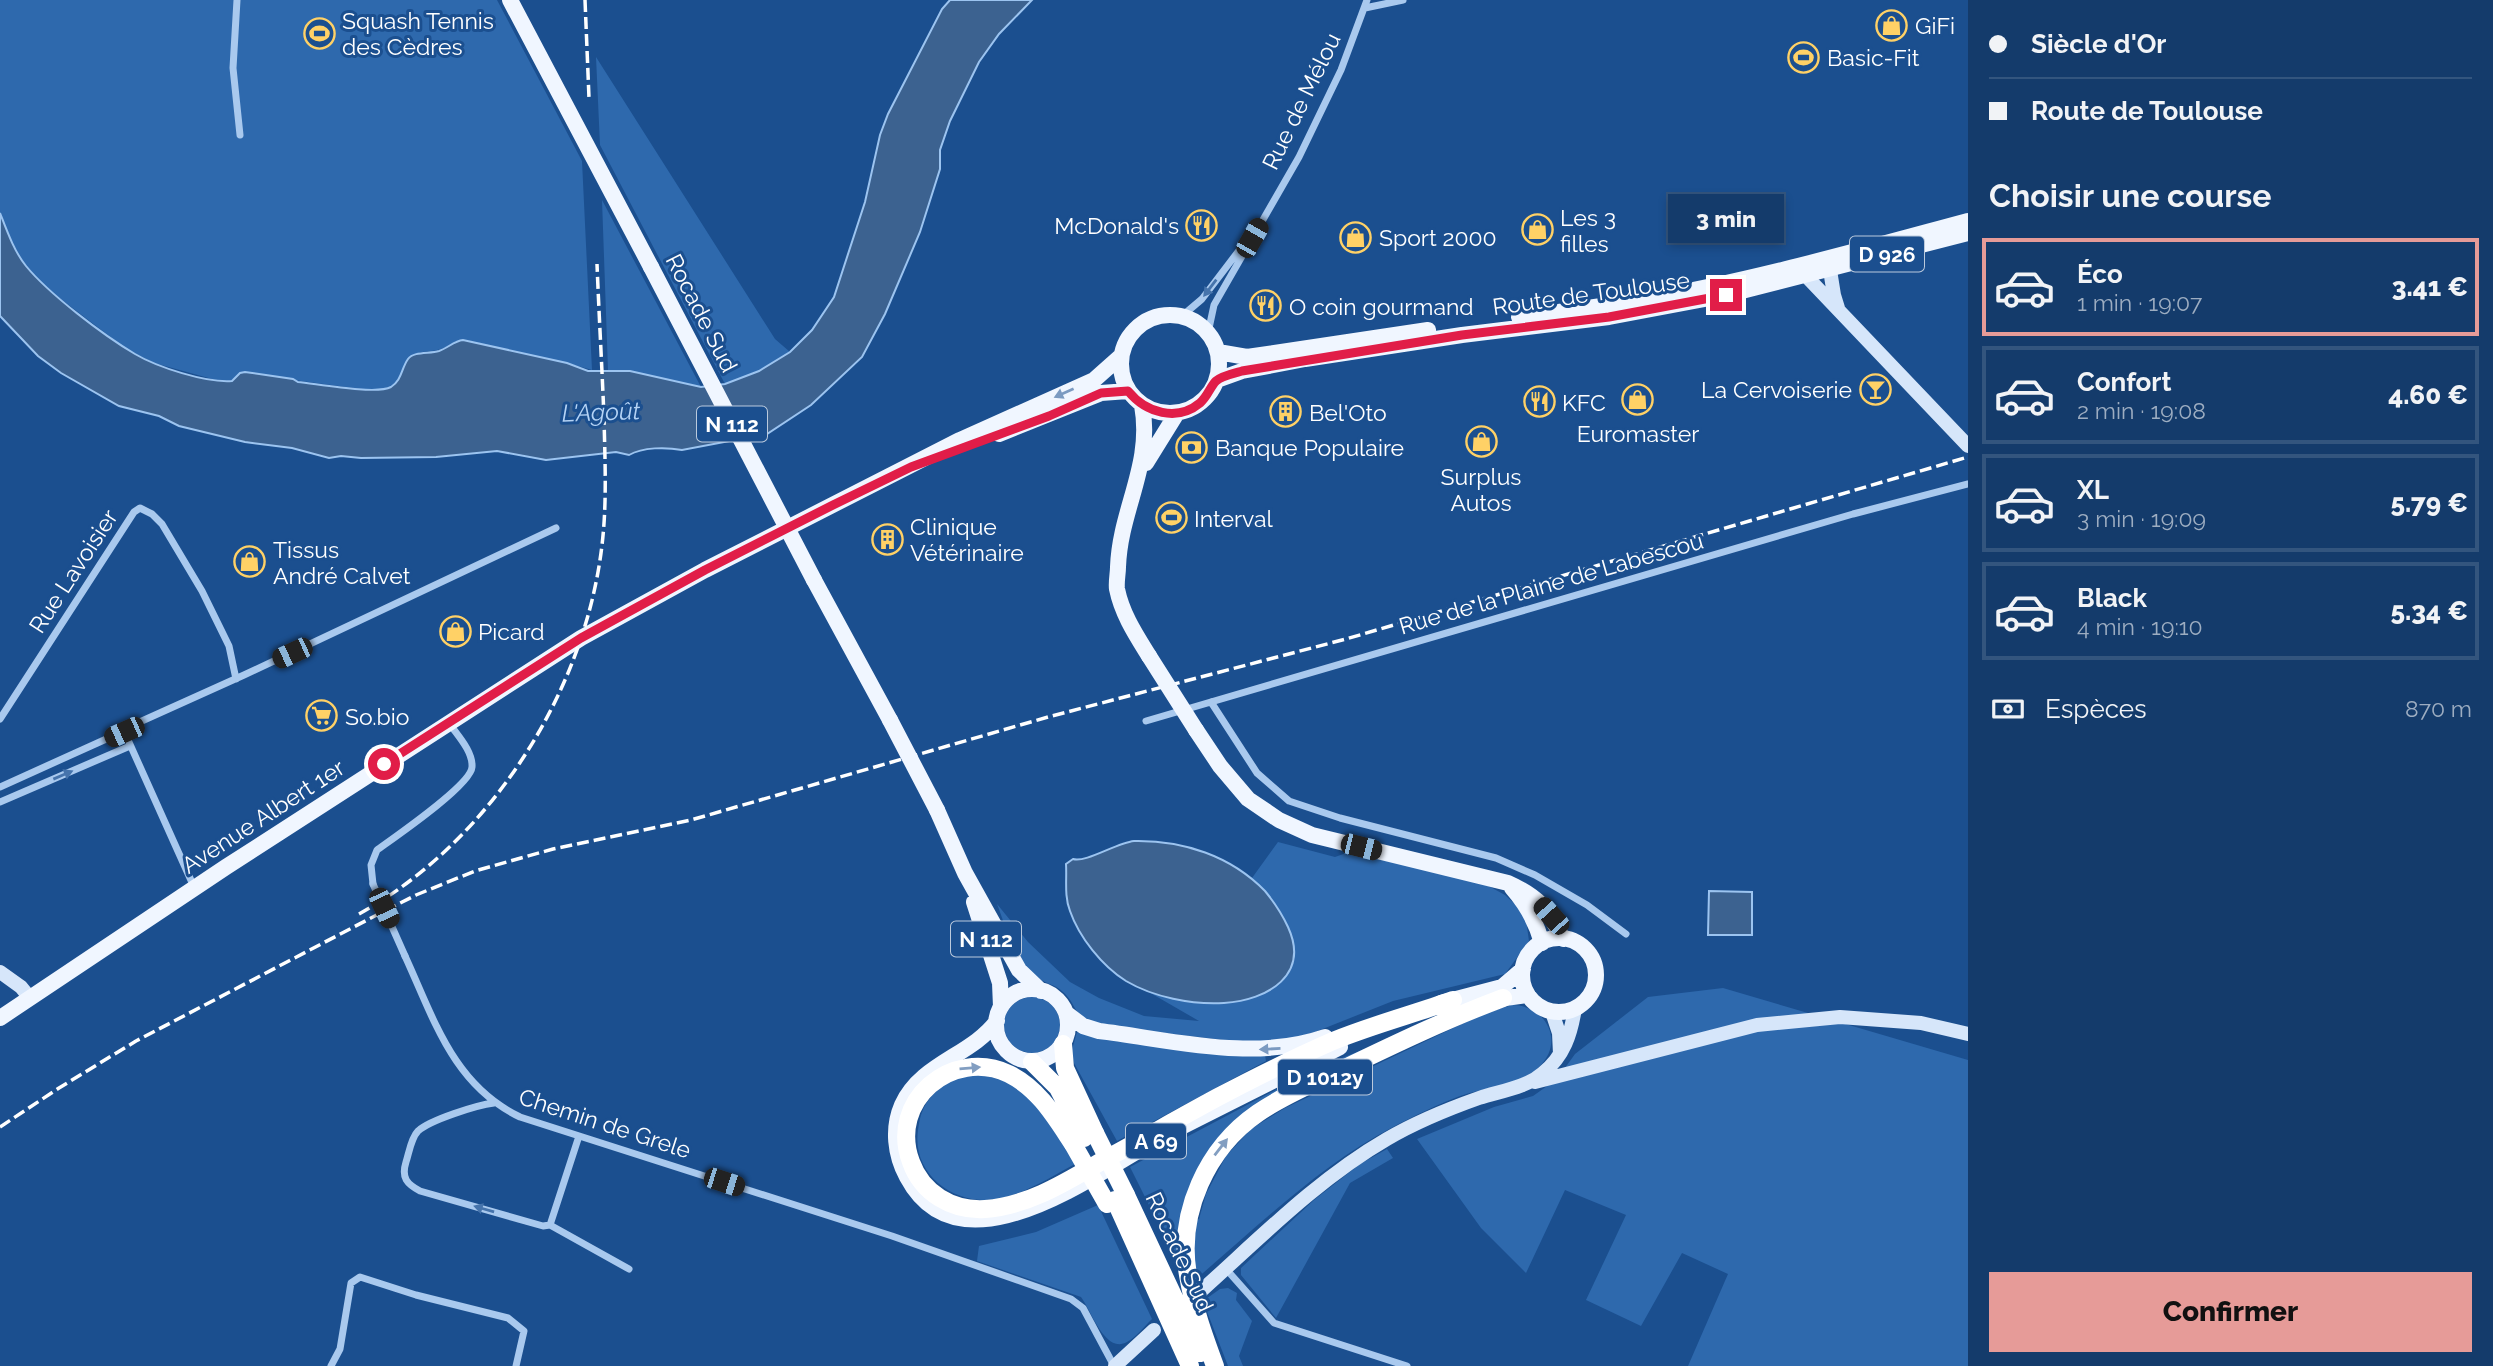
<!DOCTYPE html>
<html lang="fr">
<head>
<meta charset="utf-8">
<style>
  body { margin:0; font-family:Raleway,sans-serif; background:#214673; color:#f1f3f6; height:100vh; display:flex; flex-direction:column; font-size:26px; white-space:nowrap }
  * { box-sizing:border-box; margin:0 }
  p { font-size:23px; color:#9dadc1 }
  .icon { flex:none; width:38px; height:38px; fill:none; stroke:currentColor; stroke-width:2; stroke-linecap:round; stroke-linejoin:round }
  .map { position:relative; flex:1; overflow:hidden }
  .details { display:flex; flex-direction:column; background:#143b6b; width:525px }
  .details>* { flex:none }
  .hud { display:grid; align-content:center; height:154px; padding:0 21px; background:#143b6b }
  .end { position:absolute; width:32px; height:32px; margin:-16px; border:9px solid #e11d48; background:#fff; box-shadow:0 0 0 4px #fff }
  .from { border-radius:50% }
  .bubble { position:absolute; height:49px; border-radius:0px; background:#143b6b; box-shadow:0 4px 10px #0003,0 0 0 2px #33557e; font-size:23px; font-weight:800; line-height:49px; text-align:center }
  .car { position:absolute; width:21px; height:42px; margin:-21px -10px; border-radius:9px; box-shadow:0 0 5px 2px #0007; background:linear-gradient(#222 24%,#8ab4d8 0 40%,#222 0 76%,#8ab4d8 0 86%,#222 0) }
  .hud b { display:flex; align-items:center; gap:24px; height:66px; font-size:26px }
  .hud b+b { border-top:2px solid #33557e }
  .hud i { width:18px; height:18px; background:#f1f3f6 }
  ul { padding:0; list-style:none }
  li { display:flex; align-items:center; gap:21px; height:98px; margin:0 14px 10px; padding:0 7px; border:4px solid #33557e; border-radius:0px }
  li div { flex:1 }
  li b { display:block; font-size:26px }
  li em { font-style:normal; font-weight:800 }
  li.current { border-color:#e69b98 }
  li>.icon { width:63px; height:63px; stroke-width:1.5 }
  h2 { padding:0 21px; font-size:32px; line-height:84px }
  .pay { display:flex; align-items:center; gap:18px; height:77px; padding:0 21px; font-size:26px }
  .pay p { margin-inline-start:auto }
  .action { display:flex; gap:14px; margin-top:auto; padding:14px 21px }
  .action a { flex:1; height:80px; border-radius:0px; background:#e69b98; color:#111; font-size:28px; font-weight:800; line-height:80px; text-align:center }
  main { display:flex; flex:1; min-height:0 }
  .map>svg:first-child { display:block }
  .green { fill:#2e69ad }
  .water { fill:#3c6290; stroke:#9cc4f0; stroke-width:2 }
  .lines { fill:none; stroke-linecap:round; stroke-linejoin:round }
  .street { stroke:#a9c9ee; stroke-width:7 }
  .secondary { stroke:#d6e6fa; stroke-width:14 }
  .primary { stroke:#f0f6ff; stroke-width:16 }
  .highway { stroke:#fff; stroke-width:18 }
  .rail { stroke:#fff; stroke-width:3.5; stroke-dasharray:12 5; stroke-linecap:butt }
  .street-bridge { stroke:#a9c9ee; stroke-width:7 }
  .primary-bridge { stroke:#f0f6ff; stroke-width:16 }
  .highway-bridge { stroke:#fff; stroke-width:18 }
  .oneway { fill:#4674ac }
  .oneway2 { fill:#7b9ac1 }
  .oneway3 { fill:#829ec1 }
  .route { stroke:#e11d48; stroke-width:9 }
  .labels { text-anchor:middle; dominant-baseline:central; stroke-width:6; stroke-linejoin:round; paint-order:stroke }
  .shield { fill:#1b4f8f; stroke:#bbcadd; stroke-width:2 }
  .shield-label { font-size:21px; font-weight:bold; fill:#fff }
  .poi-label { font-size:23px; fill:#fff; stroke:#1b4f8f; text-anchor:start }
  .street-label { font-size:23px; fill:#fff; stroke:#1b4f8f }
  .water-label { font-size:24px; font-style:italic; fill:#b5d3f5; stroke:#1b4f8f }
</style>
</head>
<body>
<main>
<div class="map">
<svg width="1968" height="1366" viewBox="0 0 1968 1366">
  <rect width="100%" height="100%" fill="#1b4f8f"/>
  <path class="green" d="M 0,0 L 497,0 L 582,161 L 592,370 L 567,363 L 456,341 C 437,355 429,348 413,355 C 401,360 404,380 391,387 C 385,390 375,389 369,390 L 240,373 L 232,381 L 216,380 L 154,363 L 125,348 L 45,287 L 25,264 L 11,240 L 0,213 Z
    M 596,57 L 775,339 L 790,352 L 759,371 L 725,384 L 600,145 Z
    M 602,200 L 701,387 L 630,371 L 608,370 Z
    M 1278,842 L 1335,857 L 1352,851 L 1485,884 L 1505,895 L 1518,907 L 1526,920 L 1529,941 L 1505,974 L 1393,1001 L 1315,1032 L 1274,1043 L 1241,1042 L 1097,1025 C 1071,1015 1079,1007 1063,992 C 1055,984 1043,983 1034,976 C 1014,960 1006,927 997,904 L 1028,942 L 1070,982 L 1099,998 L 1144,1016 L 1199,1021 L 1147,991 L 1176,999 L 1206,1003 L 1289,973 L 1295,959 L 1272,899 L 1252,878 Z
    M 1723,988 L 1968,1060 L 1968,1366 L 1688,1366 L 1728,1274 L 1682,1253 L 1641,1326 L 1586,1300 L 1626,1215 L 1565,1190 L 1526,1273 L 1481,1228 L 1417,1139 L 1494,1107 L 1533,1096 L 1557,1079 L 1575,1054 L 1648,997 Z
    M1004 1025a28 28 0 1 1 56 0a28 28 0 1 1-56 0Z
    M 1512,1005 C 1545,1005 1566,1041 1539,1067 C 1519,1086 1486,1087 1460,1096 C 1438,1104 1414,1116 1393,1127 C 1320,1165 1258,1226 1196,1279 L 1191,1248 L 1194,1221 L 1199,1219 L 1206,1194 L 1226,1156 L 1251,1129 L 1285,1108 L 1466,1022 L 1466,1019 Z
    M 1077,1032 L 1265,1055 L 1266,1061 L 1117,1141 L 1074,1063 L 1071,1053 Z
    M 1403,1034 L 1220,1139 L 1179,1251 L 1173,1253 L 1130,1167 L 1319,1067 Z
    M 984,1075 L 1014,1084 L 1038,1106 L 1077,1163 C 1050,1177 1018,1199 987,1200 C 948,1201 912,1171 918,1130 C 920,1116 922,1107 932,1096 C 937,1091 941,1084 947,1081 C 959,1076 971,1075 984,1075 Z
    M 1387,1149 L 1393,1158 L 1350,1183 L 1276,1318 L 1241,1275 L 1241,1268 L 1314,1200 L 1360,1164 Z
    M 1098,1205 L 1152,1319 C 1144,1327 1136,1337 1127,1342 C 1105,1354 1092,1312 1081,1297 L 977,1261 L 979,1246 L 1036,1232 Z
    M 1228,1288 L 1237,1293 L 1236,1300 L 1252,1321 L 1239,1356 L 1243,1366 L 1228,1366 L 1203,1301 L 1220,1289 Z"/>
  <path class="water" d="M 950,0 L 1032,0 L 999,34 L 979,62 L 950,121 L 940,150 L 940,169 L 920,232 L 885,314 L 862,357 L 811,405 L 767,434 L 682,450 C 666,447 643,447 629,455 L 616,452 L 546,460 L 497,451 L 436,457 L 361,458 L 341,456 L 329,458 L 292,448 L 245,442 L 179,426 L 159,416 L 119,406 L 61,373 L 38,356 L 0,316 L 0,213 C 7,231 14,251 26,266 C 49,294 103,335 135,354 C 157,367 206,383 232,381 L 240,373 L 245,372 L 293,379 L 298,382 C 318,384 376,395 391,387 C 402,380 401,369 408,359 C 414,351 429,354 439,351 C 448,348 454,341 463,340 L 567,363 L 588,371 L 630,371 L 701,387 L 725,384 L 759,371 L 790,352 L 812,330 L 834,297 L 865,202 L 880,135 L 888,114 L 942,9 Z
    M 1134,841 C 1183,840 1231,856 1265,891 C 1274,902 1282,914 1288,927 C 1310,975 1268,1000 1224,1003 C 1192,1005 1153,997 1126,981 C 1102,966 1079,937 1070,911 C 1064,896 1067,879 1066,864 L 1073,859 C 1086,863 1116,843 1134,841 Z
    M 1709,891 L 1752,892 L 1752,935 L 1708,935 Z"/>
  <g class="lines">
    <path class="street" d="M 237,0 L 233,68 L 240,135
      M 1365,8 L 1403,0
      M 1182,316 L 1202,299 L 1247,240
      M 1208,333 L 1214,305 L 1299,157 L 1341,70 L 1367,0
      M 1211,702 L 1257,773 L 1289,801 L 1340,818 L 1496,858 L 1535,875 L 1587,905 L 1626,934
      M 0,719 L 134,512 L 140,508 L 152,514 L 162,524 L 202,591 L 229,646 L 236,679
      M 1146,721 L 1853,514 L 1968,484
      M 124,731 L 194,887
      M 0,787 L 124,731 L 133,725 L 244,675 L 556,528
      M 0,802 L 130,746
      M 373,884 L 371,865 L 377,850 C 395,837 471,785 472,767 C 473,751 457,735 449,723
      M 405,956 C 434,1019 453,1085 520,1117 L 892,1236 L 1071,1299 L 1083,1308 L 1114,1366
      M 494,1103 C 477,1105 430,1120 418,1131 C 411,1138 409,1153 406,1162 C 401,1178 407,1184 420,1191 L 543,1226 L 550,1225 L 629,1269
      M 550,1225 L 579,1136
      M 1226,1269 L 1274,1323 L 1407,1366
      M 331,1366 L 340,1349 L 351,1283 L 360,1277 L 416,1295 L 508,1318 L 524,1331 L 516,1366"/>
    <path class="secondary" d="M 1830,270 L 1834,295 L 1838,308
      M 1806,276 L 1968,446
      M 0,972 L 21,987 L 30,998
      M 1552,1012 L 1559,1033 L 1560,1054
      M 1535,1082 L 1757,1025 L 1840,1017 L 1921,1023 L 1968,1034
      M 1202,1290 C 1261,1237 1318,1179 1387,1139 C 1416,1122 1448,1109 1479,1098 C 1500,1091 1526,1088 1543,1073 C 1564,1056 1571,1034 1575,1008
      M 1115,1366 L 1154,1330"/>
    <path class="primary" d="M 510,0 L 651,267
      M1121 364a49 49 0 1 1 98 0a49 49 0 1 1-98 0Z
      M 1519,317 C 1560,312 1600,307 1641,300 C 1751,281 1860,250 1968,221
      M 1218,352 L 1247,357 L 1428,330
      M 1217,380 L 1242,371 L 1305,359 L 1462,335 L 1609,317 L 1726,295 L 1968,233
      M 1142,405 C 1153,465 1120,509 1118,567 C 1118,574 1116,582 1117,589 C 1122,614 1136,635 1149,656
      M 999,434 L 1101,393 L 1128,391
      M 1146,463 L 1177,413
      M 814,580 L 890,720
      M 1196,730 L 1220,766 L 1248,799 L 1279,820 L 1312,835 L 1508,883 C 1539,897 1548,909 1563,939
      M 937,810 L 965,873 L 1019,970 L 1041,991
      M 1512,888 C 1527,905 1536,921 1542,943
      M 974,902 L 1000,983 L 1001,1007
      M1522 975a37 37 0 1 1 74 0a37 37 0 1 1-74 0Z
      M996 1025a36 36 0 1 1 72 0a36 36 0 1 1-72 0Z
      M 1491,1000 L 1528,995
      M 1441,1003 L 1502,987 L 1523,969
      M 1066,1013 L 1083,1026 L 1099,1031 C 1173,1040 1253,1062 1325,1037
      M 0,1018 L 226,867 L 581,638 L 705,570 L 960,440 L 1094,380 L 1121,356
      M 997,1021 C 971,1056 921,1063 902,1105 C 892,1128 895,1155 907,1177 C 957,1271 1079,1185 1141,1149
      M 1179,1128 L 1340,1047"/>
    <path class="highway" d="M 1063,1044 L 1065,1068 L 1095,1133
      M 1032,1062 L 1058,1088 L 1084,1138
      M 1073,1144 C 1055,1117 1039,1089 1009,1074 C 952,1047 888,1101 911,1162 C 922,1193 952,1211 985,1209 C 1028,1206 1066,1182 1102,1161 C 1141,1140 1179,1118 1218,1097 C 1256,1077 1294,1058 1333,1041 C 1372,1025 1414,1014 1453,1000
      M 1126,1195 L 1200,1353
      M 1115,1200 L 1190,1366
      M 1215,1366 C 1204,1336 1193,1306 1188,1275 C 1177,1213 1207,1148 1258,1113 C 1284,1095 1314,1083 1343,1069 C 1395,1044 1447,1019 1503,998"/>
    <path class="rail" d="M 585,0 L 589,98
      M 359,914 C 490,842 585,692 602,545 C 607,503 605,461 604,418 C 602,367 599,315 597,264
      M 0,1127 L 59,1088 L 136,1041 L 369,919 L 416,895 L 475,871 L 553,849 L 691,820 L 1048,717 L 1346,639 L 1968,457"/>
    <path class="street-bridge" d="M 373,884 L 405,956"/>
    <path class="primary-bridge" d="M 651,267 L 814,580
      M 1149,656 L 1196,730
      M 890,720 L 937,810"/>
    <path class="highway-bridge" d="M 1095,1133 L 1126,1195
      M 1073,1144 L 1107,1204"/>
  </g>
  <defs><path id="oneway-solid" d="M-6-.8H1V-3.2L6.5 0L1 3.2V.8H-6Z" transform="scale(1.75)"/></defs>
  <g class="oneway">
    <use href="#oneway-solid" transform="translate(1210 288) rotate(127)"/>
    <use href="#oneway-solid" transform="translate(63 775) rotate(-23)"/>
    <use href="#oneway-solid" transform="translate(484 1209) rotate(-164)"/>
  </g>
  <g class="oneway2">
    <use href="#oneway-solid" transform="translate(1064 393) rotate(156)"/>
    <use href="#oneway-solid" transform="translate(1270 1049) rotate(177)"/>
  </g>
  <g class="oneway3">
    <use href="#oneway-solid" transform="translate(970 1068) rotate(-5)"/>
    <use href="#oneway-solid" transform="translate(1221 1147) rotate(-52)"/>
  </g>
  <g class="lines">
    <path class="route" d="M 384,764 L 581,638 L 705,570 L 833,505 L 911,467 L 1049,416 L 1101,393 L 1128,391 C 1146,413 1177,422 1200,403 C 1208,396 1210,387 1216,381 C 1221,376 1235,373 1242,371 L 1462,335 L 1609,317 L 1726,295"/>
  </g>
  <defs>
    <symbol id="shop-ring" viewBox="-11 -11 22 22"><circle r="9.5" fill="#1b4f8f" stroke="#ffd166" stroke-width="1.5"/><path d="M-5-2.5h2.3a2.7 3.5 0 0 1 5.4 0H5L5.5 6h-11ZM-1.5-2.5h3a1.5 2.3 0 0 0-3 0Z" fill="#ffd166"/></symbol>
    <symbol id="stadium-ring" viewBox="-11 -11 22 22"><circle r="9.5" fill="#1b4f8f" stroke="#ffd166" stroke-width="1.5"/><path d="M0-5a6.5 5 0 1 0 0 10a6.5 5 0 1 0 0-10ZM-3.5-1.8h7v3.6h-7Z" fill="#ffd166"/></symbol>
    <symbol id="restaurant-ring" viewBox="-11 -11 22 22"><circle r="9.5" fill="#1b4f8f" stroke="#ffd166" stroke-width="1.5"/><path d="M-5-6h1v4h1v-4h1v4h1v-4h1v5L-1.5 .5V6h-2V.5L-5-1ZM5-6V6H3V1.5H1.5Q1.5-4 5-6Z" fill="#ffd166"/></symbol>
    <symbol id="bar-ring" viewBox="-11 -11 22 22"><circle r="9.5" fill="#1b4f8f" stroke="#ffd166" stroke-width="1.5"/><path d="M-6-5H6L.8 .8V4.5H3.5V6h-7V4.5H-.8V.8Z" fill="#ffd166"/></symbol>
    <symbol id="building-ring" viewBox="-11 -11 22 22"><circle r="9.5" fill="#1b4f8f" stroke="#ffd166" stroke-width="1.5"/><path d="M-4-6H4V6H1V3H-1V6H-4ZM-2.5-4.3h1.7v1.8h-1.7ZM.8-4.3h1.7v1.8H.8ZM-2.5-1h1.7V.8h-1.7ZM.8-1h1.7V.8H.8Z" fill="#ffd166"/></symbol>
    <symbol id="bank-ring" viewBox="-11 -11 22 22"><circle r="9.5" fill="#1b4f8f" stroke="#ffd166" stroke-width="1.5"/><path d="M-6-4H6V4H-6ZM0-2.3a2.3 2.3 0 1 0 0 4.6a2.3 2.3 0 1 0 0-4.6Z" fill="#ffd166"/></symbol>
    <symbol id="supermarket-ring" viewBox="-11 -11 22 22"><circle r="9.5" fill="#1b4f8f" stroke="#ffd166" stroke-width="1.5"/><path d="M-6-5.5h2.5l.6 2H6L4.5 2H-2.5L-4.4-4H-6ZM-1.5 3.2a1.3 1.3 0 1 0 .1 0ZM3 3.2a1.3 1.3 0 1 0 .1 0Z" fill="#ffd166"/></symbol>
  </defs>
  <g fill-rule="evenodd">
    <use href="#shop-ring" x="1874" y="8" width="35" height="35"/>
    <use href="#stadium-ring" x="302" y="16" width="35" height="35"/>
    <use href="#stadium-ring" x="1786" y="40" width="35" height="35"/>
    <use href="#restaurant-ring" x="1184" y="208" width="35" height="35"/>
    <use href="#shop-ring" x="1520" y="212" width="35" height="35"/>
    <use href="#shop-ring" x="1338" y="220" width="35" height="35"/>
    <use href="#restaurant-ring" x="1248" y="288" width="35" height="35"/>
    <use href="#bar-ring" x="1858" y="372" width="35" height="35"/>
    <use href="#shop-ring" x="1620" y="382" width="35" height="35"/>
    <use href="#restaurant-ring" x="1522" y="384" width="35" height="35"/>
    <use href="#building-ring" x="1268" y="394" width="35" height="35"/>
    <use href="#shop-ring" x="1464" y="424" width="35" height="35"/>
    <use href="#bank-ring" x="1174" y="430" width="35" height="35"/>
    <use href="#stadium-ring" x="1154" y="500" width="35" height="35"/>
    <use href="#building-ring" x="870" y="522" width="35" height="35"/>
    <use href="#shop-ring" x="232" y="544" width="35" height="35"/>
    <use href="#shop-ring" x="438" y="614" width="35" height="35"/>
    <use href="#supermarket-ring" x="304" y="698" width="35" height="35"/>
  </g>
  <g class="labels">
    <g class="shield">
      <rect x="1850" y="236.5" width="74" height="35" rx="5"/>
      <rect x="697" y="406.5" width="70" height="35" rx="5"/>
      <rect x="951" y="921.5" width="70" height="35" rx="5"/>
      <rect x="1278" y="1059.5" width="94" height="35" rx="5"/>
      <rect x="1126" y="1123.5" width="60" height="35" rx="5"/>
    </g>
    <g class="shield-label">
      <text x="1887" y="254">D 926</text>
      <text x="732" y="424">N 112</text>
      <text x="986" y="939">N 112</text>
      <text x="1325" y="1077">D 1012y</text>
      <text x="1156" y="1141">A 69</text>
    </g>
    <g class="poi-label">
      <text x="342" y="20">Squash Tennis<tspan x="342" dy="26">des Cèdres</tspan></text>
      <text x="1915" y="25">GiFi</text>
      <text x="1827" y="57">Basic-Fit</text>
      <text x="1560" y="217">Les 3<tspan x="1560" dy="26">filles</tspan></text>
      <text x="1179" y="225" text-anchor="end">McDonald's</text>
      <text x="1379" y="237">Sport 2000</text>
      <text x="1289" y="306">O coin gourmand</text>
      <text x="1852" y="389" text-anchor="end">La Cervoiserie</text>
      <text x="1562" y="402">KFC</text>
      <text x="1309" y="412">Bel'Oto</text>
      <text x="1638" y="433" text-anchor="middle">Euromaster</text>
      <text x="1215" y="447">Banque Populaire</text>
      <text x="1481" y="476" text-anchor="middle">Surplus<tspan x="1481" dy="26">Autos</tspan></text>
      <text x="1194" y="518">Interval</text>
      <text x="910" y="526">Clinique<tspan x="910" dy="26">Vétérinaire</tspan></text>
      <text x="273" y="549">Tissus<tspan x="273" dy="26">André Calvet</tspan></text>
      <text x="478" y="631">Picard</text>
      <text x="345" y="716">So.bio</text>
    </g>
    <g class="street-label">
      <text transform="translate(1301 101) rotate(-64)">Rue de Mélou</text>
      <text transform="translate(1591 293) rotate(-8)">Route de Toulouse</text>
      <text transform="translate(702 313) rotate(63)">Rocade Sud</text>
      <text transform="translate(73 571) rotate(-57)">Rue Lavoisier</text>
      <text transform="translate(1551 583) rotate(-16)">Rue de la Plaine de Labescou</text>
      <text transform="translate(263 816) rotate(-33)">Avenue Albert 1er</text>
      <text transform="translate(605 1123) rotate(18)">Chemin de Grele</text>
      <text transform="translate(1180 1252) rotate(65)">Rocade Sud</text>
    </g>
    <g class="water-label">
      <text transform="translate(601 412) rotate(-2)">L'Agoût</text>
    </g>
  </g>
</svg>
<i class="end from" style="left:384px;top:764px"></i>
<i class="end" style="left:1726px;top:295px"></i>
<div class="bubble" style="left:1668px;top:194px;width:116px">3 min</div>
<i class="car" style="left:1252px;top:238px;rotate:30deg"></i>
<i class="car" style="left:292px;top:653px;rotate:245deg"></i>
<i class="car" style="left:124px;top:732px;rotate:246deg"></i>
<i class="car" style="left:1361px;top:847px;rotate:104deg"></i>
<i class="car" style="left:384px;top:908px;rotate:155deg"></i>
<i class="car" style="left:1551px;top:916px;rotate:318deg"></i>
<i class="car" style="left:724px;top:1182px;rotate:108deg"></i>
</div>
<section class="details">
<div class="hud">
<b><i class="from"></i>Siècle d'Or</b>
<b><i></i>Route de Toulouse</b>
</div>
<h2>Choisir une course</h2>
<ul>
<li class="current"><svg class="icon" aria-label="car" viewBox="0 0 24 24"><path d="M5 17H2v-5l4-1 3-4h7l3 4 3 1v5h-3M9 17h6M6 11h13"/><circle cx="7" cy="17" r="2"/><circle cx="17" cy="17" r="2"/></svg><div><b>Éco</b><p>1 min · 19:07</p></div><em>3.41 €</em></li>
<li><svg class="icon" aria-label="car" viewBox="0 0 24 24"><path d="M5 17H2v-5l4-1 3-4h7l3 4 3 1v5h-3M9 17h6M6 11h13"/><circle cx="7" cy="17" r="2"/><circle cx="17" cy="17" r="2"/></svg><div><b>Confort</b><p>2 min · 19:08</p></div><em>4.60 €</em></li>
<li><svg class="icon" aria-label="car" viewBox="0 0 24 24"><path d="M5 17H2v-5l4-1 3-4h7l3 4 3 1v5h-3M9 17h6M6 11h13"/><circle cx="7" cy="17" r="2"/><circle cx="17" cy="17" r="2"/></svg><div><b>XL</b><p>3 min · 19:09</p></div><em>5.79 €</em></li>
<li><svg class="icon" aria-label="car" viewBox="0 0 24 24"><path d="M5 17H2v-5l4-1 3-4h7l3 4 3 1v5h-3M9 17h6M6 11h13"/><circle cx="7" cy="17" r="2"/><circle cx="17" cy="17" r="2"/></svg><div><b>Black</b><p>4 min · 19:10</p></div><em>5.34 €</em></li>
</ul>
<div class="pay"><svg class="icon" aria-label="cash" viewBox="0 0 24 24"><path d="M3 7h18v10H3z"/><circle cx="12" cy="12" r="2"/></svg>Espèces<p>870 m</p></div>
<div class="action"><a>Confirmer</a></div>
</section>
</main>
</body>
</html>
